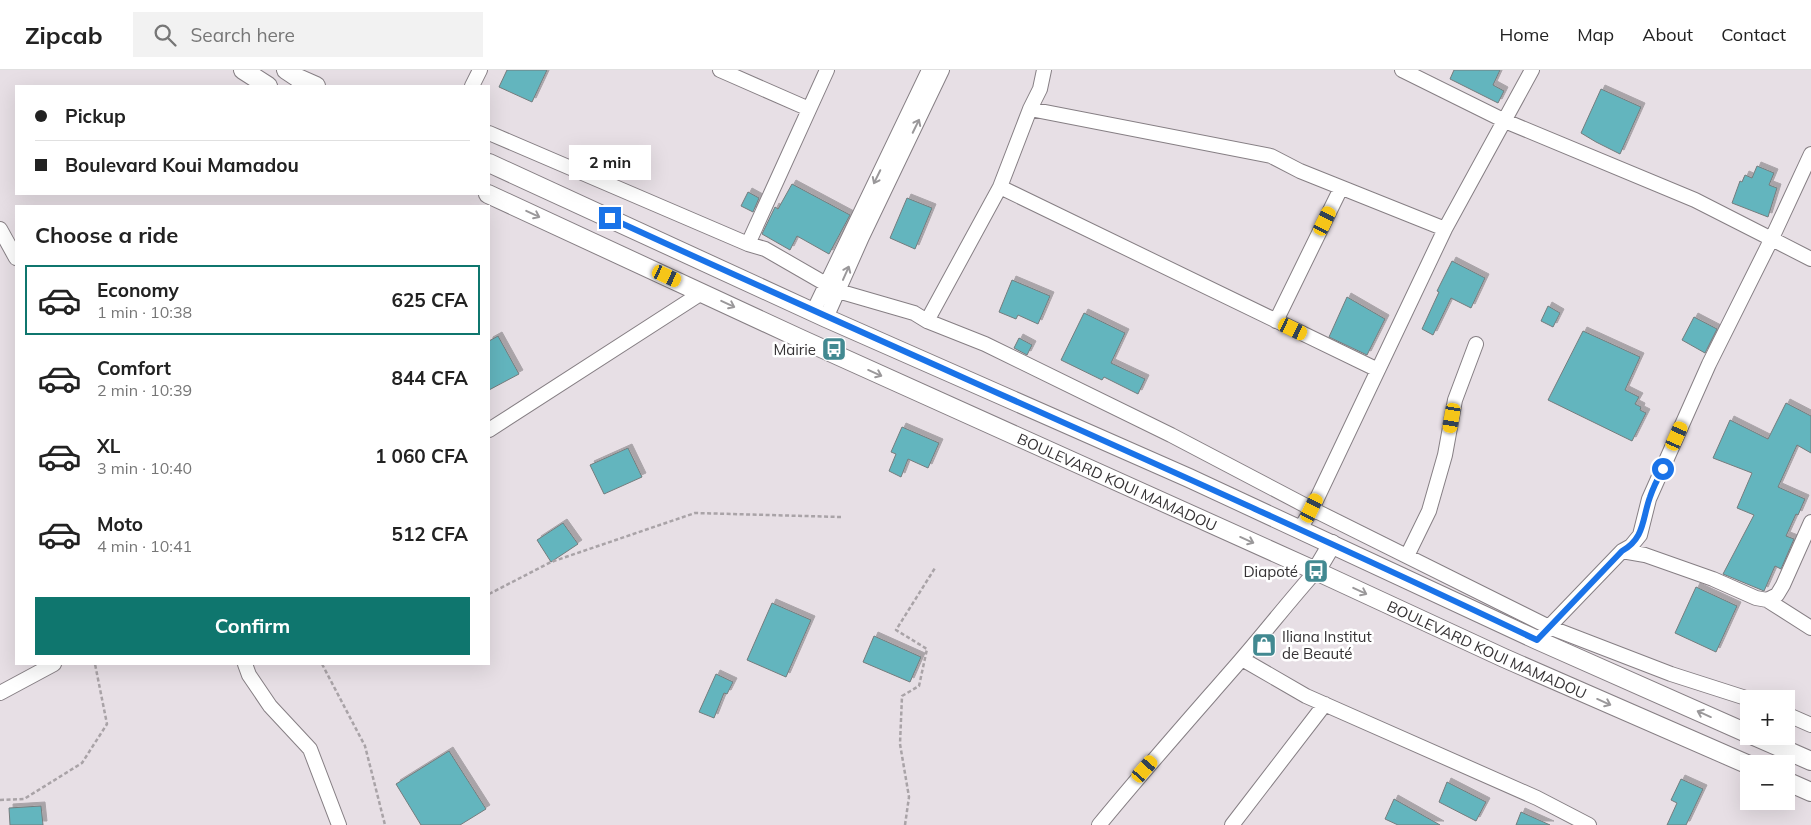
<!DOCTYPE html>
<html lang="en">
<head>
<meta charset="utf-8">
<style>
  body { margin:0; font-family:Mulish,sans-serif; background:#f2f2f2; color:#222; height:100vh; display:flex; flex-direction:column; font-size:19px; white-space:nowrap }
  * { box-sizing:border-box; margin:0 }
  p { font-size:16px; color:#767676 }
  .icon { flex:none; width:28px; height:28px; fill:none; stroke:currentColor; stroke-width:2; stroke-linecap:round; stroke-linejoin:round }
  .map { position:relative; flex:1; overflow:hidden }
  .panel { position:absolute; left:15px; top:135px; width:475px; height:460px; display:flex; flex-direction:column; background:#fff; border-radius:0px; box-shadow:0 5px 20px #0002 }
  .panel>* { flex:none }
  .banner { position:absolute; left:15px; top:15px; width:475px; height:110px; border-radius:0px; box-shadow:0 5px 20px #0002; display:grid; align-content:center; height:110px; padding:0 20px; background:#fff }
  .tools { position:absolute; left:1740px; top:620px; display:grid; gap:10px }
  .tools a { display:grid; place-items:center; width:55px; height:55px; border-radius:0px; background:#fff; box-shadow:0 5px 20px #0002; font-size:25px }
  .end { position:absolute; width:22px; height:22px; margin:-11px; border:6px solid #1a73e8; background:#fff; box-shadow:0 0 0 2px #fff }
  .from { border-radius:50% }
  .bubble { position:absolute; height:35px; border-radius:0px; background:#fff; box-shadow:0 5px 20px #0002; font-size:16px; font-weight:700; line-height:35px; text-align:center }
  .car { position:absolute; width:15px; height:30px; margin:-15px -8px; border-radius:6px; box-shadow:0 0 4px 1px #0007; background:linear-gradient(#f5c518 24%,#345 0 40%,#f5c518 0 76%,#345 0 86%,#f5c518 0) }
  .banner b { display:flex; align-items:center; gap:18px; height:48px; font-size:19px }
  .banner b+b { border-top:1px solid #e0e0e0 }
  .banner i { width:12px; height:12px; background:#222 }
  ul { padding:0; list-style:none }
  li { display:flex; align-items:center; gap:15px; height:70px; margin:0 10px 8px; padding:0 10px; border:2px solid transparent; border-radius:0px }
  li div { flex:1 }
  li b { display:block; font-size:19px }
  li em { font-style:normal; font-weight:700 }
  li.current { border-color:#0f766e }
  li>.icon { width:45px; height:45px; stroke-width:1.5 }
  h2 { padding:0 20px; font-size:22px; line-height:60px }
  .action { display:flex; gap:10px; margin-top:auto; padding:10px 20px }
  .action a { flex:1; height:58px; border-radius:0px; background:#0f766e; color:#fff; font-size:20px; font-weight:700; line-height:58px; text-align:center }
  header { display:flex; align-items:center; gap:30px; box-sizing:border-box; height:70px; padding:0 25px; background:#fff; border-bottom:1px solid #e0e0e0 }
  header strong { font-size:24px }
  nav { display:flex; gap:28px; margin-inline-start:auto; font-size:18px }
  .search { width:350px; height:45px; background:#f2f2f2; display:flex; align-items:center; gap:12px; box-sizing:border-box; padding:0 18px; border-radius:0px; color:#767676; font-size:19px }
  .map>svg:first-child { display:block }
  .building { fill:#63b5be; stroke:#747c7d; filter:url(#shadow) }
  .lines { fill:none; stroke-linecap:round; stroke-linejoin:round }
  .minor-casing { stroke:#867f84; stroke-width:16 }
  .major-casing { stroke:#867f84; stroke-width:20 }
  .path { stroke:#a9a3a7; stroke-width:2.5; stroke-dasharray:4 2.5; stroke-linecap:butt }
  .minor { stroke:#fff; stroke-width:14 }
  .major { stroke:#fff; stroke-width:18 }
  .oneway { stroke:#9a989a }
  .route { stroke:#1a73e8; stroke-width:6 }
  .labels { text-anchor:middle; dominant-baseline:central; stroke-width:5; stroke-linejoin:round; paint-order:stroke }
  .poi-label { font-size:15px; fill:#353234; stroke:#fff; text-anchor:end }
  .street-label { font-size:15px; fill:#353234; stroke:#fff }
</style>
</head>
<body>
<header>
<strong>Zipcab</strong>
<div class="search"><svg class="icon" aria-label="search" viewBox="0 0 24 24"><circle cx="10" cy="10" r="6"/><path d="M15 15l6 6"/></svg>Search here</div>
<nav><a>Home</a><a>Map</a><a>About</a><a>Contact</a></nav>
</header>
<div class="map">
<svg width="1811" height="755" viewBox="0 0 1811 755">
  <defs>
    <filter id="shadow"><feDropShadow dx="4" dy="-4" stdDeviation="0" flood-color="#0004"/></filter>
  </defs>
  <rect width="100%" height="100%" fill="#e7dfe5"/>
  <path class="building" d="M 507,0 L 547,0 L 532,32 L 499,17 Z
    M 1454,0 L 1500,0 L 1493,15 L 1504,21 L 1498,33 L 1450,9 Z
    M 1601,19 L 1641,37 L 1620,84 L 1596,72 L 1581,63 Z
    M 1757,96 L 1774,103 L 1769,115 L 1777,118 L 1768,147 L 1732,133 L 1740,111 L 1742,112 L 1745,105 L 1752,108 Z
    M 792,114 L 850,145 L 829,184 L 797,166 L 790,180 L 762,164 L 775,137 L 778,139 Z
    M 748,122 L 759,128 L 753,142 L 741,136 Z
    M 907,128 L 932,138 L 915,179 L 890,168 Z
    M 1452,191 L 1485,208 L 1471,238 L 1451,228 L 1433,265 L 1422,259 L 1439,222 L 1437,221 Z
    M 1012,210 L 1050,226 L 1038,254 L 1018,245 L 1016,249 L 999,242 Z
    M 1347,227 L 1385,249 L 1367,285 L 1329,267 Z
    M 1548,236 L 1560,243 L 1553,257 L 1541,251 Z
    M 1084,243 L 1125,263 L 1111,293 L 1145,309 L 1138,324 L 1104,307 L 1102,310 L 1061,290 Z
    M 1694,247 L 1717,259 L 1705,283 L 1682,270 Z
    M 1583,261 L 1640,287 L 1625,320 L 1639,327 L 1635,334 L 1641,337 L 1640,340 L 1646,343 L 1632,371 L 1548,330 Z
    M 498,266 L 519,304 L 489,320 L 489,271 Z
    M 1019,268 L 1032,275 L 1027,285 L 1014,278 Z
    M 1786,333 L 1811,346 L 1811,383 L 1797,375 L 1778,417 L 1805,429 L 1798,445 L 1796,444 L 1786,466 L 1794,469 L 1781,499 L 1775,496 L 1764,521 L 1723,504 L 1754,445 L 1737,438 L 1752,403 L 1713,388 L 1730,350 L 1768,369 Z
    M 902,357 L 939,373 L 928,398 L 908,389 L 901,407 L 889,401 L 896,384 L 891,382 Z
    M 628,378 L 642,407 L 604,424 L 590,395 Z
    M 563,453 L 578,474 L 551,492 L 537,470 Z
    M 1696,517 L 1737,536 L 1716,582 L 1675,563 Z
    M 772,533 L 811,550 L 786,607 L 747,590 Z
    M 874,566 L 921,587 L 910,612 L 863,592 Z
    M 716,604 L 733,612 L 727,624 L 724,623 L 714,648 L 699,642 Z
    M 449,681 L 486,739 L 460,755 L 421,755 L 396,714 Z
    M 1681,709 L 1703,719 L 1686,755 L 1667,755 L 1677,733 L 1671,730 Z
    M 1447,712 L 1486,732 L 1476,751 L 1439,732 Z
    M 1394,729 L 1440,755 L 1398,755 L 1385,749 Z
    M 41,736 L 43,755 L 10,755 L 9,738 Z
    M 1521,742 L 1550,755 L 1516,755 Z"/>
  <g class="lines">
    <defs>
      <path id="minor" d="M 720,0 L 809,39
        M 1402,0 L 1505,51 L 1695,130 L 1811,189
        M 472,16 L 480,0
        M 1030,39 L 1271,86 L 1300,101 L 1445,159
        M 489,63 L 748,174 L 765,179 L 838,221 L 914,243 L 927,251 L 985,274 L 1171,365 L 1312,439 L 1549,557 L 1671,604 L 1749,629
        M 1000,117 L 1378,300
        M 0,159 L 16,188
        M 748,174 L 827,0
        M 813,242 L 929,0
        M 826,248 L 862,167 L 942,0
        M 927,251 L 1000,117 L 1030,39 L 1040,19 L 1044,0
        M 1276,251 L 1341,118
        M 489,360 L 703,222
        M 1300,459 L 1312,439 L 1445,159 L 1532,0
        M 1622,481 L 1645,485 L 1713,509 L 1756,528 L 1767,530 L 1777,525 L 1783,515 L 1811,452
        M 1407,486 L 1429,441 L 1445,385 L 1455,330 L 1476,274
        M 1767,530 L 1811,558
        M 1544,562 L 1622,481 L 1631,476 L 1640,465 L 1649,429 L 1709,294 L 1772,168 L 1811,84
        M 1242,589 L 1306,626 L 1537,728 L 1589,755
        M 245,594 L 249,605 L 270,636 L 310,679 L 339,755
        M 0,623 L 54,594
        M 1786,644 L 1811,655
        M 1099,755 C 1145,699 1193,645 1240,591 C 1266,561 1290,530 1316,501
        M 1232,755 L 1325,634"/>
      <g id="major">
        <path d="M 243,0 L 268,16"/>
        <path d="M 286,0 L 298,8 L 316,16"/>
        <path d="M 489,93 L 826,248 L 1189,408 L 1537,570 L 1749,664"/>
        <path id="s1" d="M 488,124 L 801,269 L 1316,501 L 1504,588 L 1749,695"/>
        <path d="M 1316,501 L 1332,474"/>
        <path d="M 1754,666 L 1811,691"/>
        <path d="M 1786,711 L 1811,722"/>
      </g>
    </defs>
    <use href="#minor" class="minor-casing"/>
    <use href="#major" class="major-casing"/>
    <path class="path" d="M 489,524 L 551,492 L 695,443 L 841,447
      M 322,594 L 365,676 L 385,755
      M 0,730 L 24,729 L 82,693 L 107,654 L 95,594
      M 905,755 L 909,727 L 900,674 L 902,626 L 919,616 L 927,579 L 896,560 L 935,498"/>
    <use href="#minor" class="minor"/>
    <use href="#major" class="major"/>
  </g>
  <defs><path id="oneway-shaft" d="M-6 0H5M1.5-3L5.5 0L1.5 3" fill="none" stroke-width="1.6" stroke-linecap="round" stroke-linejoin="round" transform="scale(1.25)"/></defs>
  <g class="oneway">
    <use href="#oneway-shaft" transform="translate(916 56) rotate(-64)"/>
    <use href="#oneway-shaft" transform="translate(877 107) rotate(116)"/>
    <use href="#oneway-shaft" transform="translate(533 144) rotate(25)"/>
    <use href="#oneway-shaft" transform="translate(846 203) rotate(-66)"/>
    <use href="#oneway-shaft" transform="translate(728 234) rotate(25)"/>
    <use href="#oneway-shaft" transform="translate(875 303) rotate(24)"/>
    <use href="#oneway-shaft" transform="translate(1247 470) rotate(24)"/>
    <use href="#oneway-shaft" transform="translate(1360 521) rotate(25)"/>
    <use href="#oneway-shaft" transform="translate(1604 632) rotate(24)"/>
    <use href="#oneway-shaft" transform="translate(1704 644) rotate(-156)"/>
  </g>
  <g class="lines">
    <path class="route" d="M 610,148 C 919,290 1231,424 1537,570 L 1622,481 C 1645,468 1642,449 1650,427 C 1653,418 1658,408 1663,399"/>
  </g>
  <defs>
    <symbol id="bus-square" viewBox="-11 -11 22 22"><rect x="-9" y="-9" width="18" height="18" rx="4" fill="#428991" stroke="#fff"/><path d="M-5-6H5V4H4V6H2V4H-2V6H-4V4H-5ZM-3.5-4V0h7V-4ZM-3.5 1.2v1.5H-2V1.2ZM2 1.2v1.5H3.5V1.2Z" fill="#fff"/></symbol>
    <symbol id="shop-square" viewBox="-11 -11 22 22"><rect x="-9" y="-9" width="18" height="18" rx="4" fill="#428991" stroke="#fff"/><path d="M-5-2.5h2.3a2.7 3.5 0 0 1 5.4 0H5L5.5 6h-11ZM-1.5-2.5h3a1.5 2.3 0 0 0-3 0Z" fill="#fff"/></symbol>
  </defs>
  <g fill-rule="evenodd">
    <use href="#bus-square" x="820" y="265" width="28" height="28"/>
    <use href="#bus-square" x="1302" y="487" width="28" height="28"/>
    <use href="#shop-square" x="1250" y="561" width="28" height="28"/>
  </g>
  <g class="labels">
    <g class="poi-label">
      <text x="816" y="279">Mairie</text>
      <text x="1298" y="501">Diapoté</text>
      <text x="1282" y="566" text-anchor="start">Iliana Institut<tspan x="1282" dy="17">de Beauté</tspan></text>
    </g>
    <g class="street-label">
      <text stroke="none"><textPath href="#s1" startOffset="692">BOULEVARD KOUI MAMADOU</textPath></text>
      <text stroke="none"><textPath href="#s1" startOffset="1098">BOULEVARD KOUI MAMADOU</textPath></text>
    </g>
  </g>
</svg>
<div class="tools">
<a>+</a>
<a>−</a>
</div>
<i class="end from" style="left:1663px;top:399px"></i>
<i class="end" style="left:610px;top:148px"></i>
<div class="bubble" style="left:569px;top:75px;width:82px">2 min</div>
<i class="car" style="left:1325px;top:151px;rotate:26deg"></i>
<i class="car" style="left:667px;top:206px;rotate:115deg"></i>
<i class="car" style="left:1293px;top:259px;rotate:116deg"></i>
<i class="car" style="left:1452px;top:348px;rotate:190deg"></i>
<i class="car" style="left:1677px;top:366px;rotate:24deg"></i>
<i class="car" style="left:1312px;top:438px;rotate:26deg"></i>
<i class="car" style="left:1145px;top:699px;rotate:41deg"></i>
<div class="banner">
<b><i class="from"></i>Pickup</b>
<b><i></i>Boulevard Koui Mamadou</b>
</div>
<section class="panel">
<h2>Choose a ride</h2>
<ul>
<li class="current"><svg class="icon" aria-label="car" viewBox="0 0 24 24"><path d="M5 17H2v-5l4-1 3-4h7l3 4 3 1v5h-3M9 17h6M6 11h13"/><circle cx="7" cy="17" r="2"/><circle cx="17" cy="17" r="2"/></svg><div><b>Economy</b><p>1 min · 10:38</p></div><em>625 CFA</em></li>
<li><svg class="icon" aria-label="car" viewBox="0 0 24 24"><path d="M5 17H2v-5l4-1 3-4h7l3 4 3 1v5h-3M9 17h6M6 11h13"/><circle cx="7" cy="17" r="2"/><circle cx="17" cy="17" r="2"/></svg><div><b>Comfort</b><p>2 min · 10:39</p></div><em>844 CFA</em></li>
<li><svg class="icon" aria-label="car" viewBox="0 0 24 24"><path d="M5 17H2v-5l4-1 3-4h7l3 4 3 1v5h-3M9 17h6M6 11h13"/><circle cx="7" cy="17" r="2"/><circle cx="17" cy="17" r="2"/></svg><div><b>XL</b><p>3 min · 10:40</p></div><em>1 060 CFA</em></li>
<li><svg class="icon" aria-label="car" viewBox="0 0 24 24"><path d="M5 17H2v-5l4-1 3-4h7l3 4 3 1v5h-3M9 17h6M6 11h13"/><circle cx="7" cy="17" r="2"/><circle cx="17" cy="17" r="2"/></svg><div><b>Moto</b><p>4 min · 10:41</p></div><em>512 CFA</em></li>
</ul>
<div class="action"><a>Confirm</a></div>
</section>
</div>
</body>
</html>
